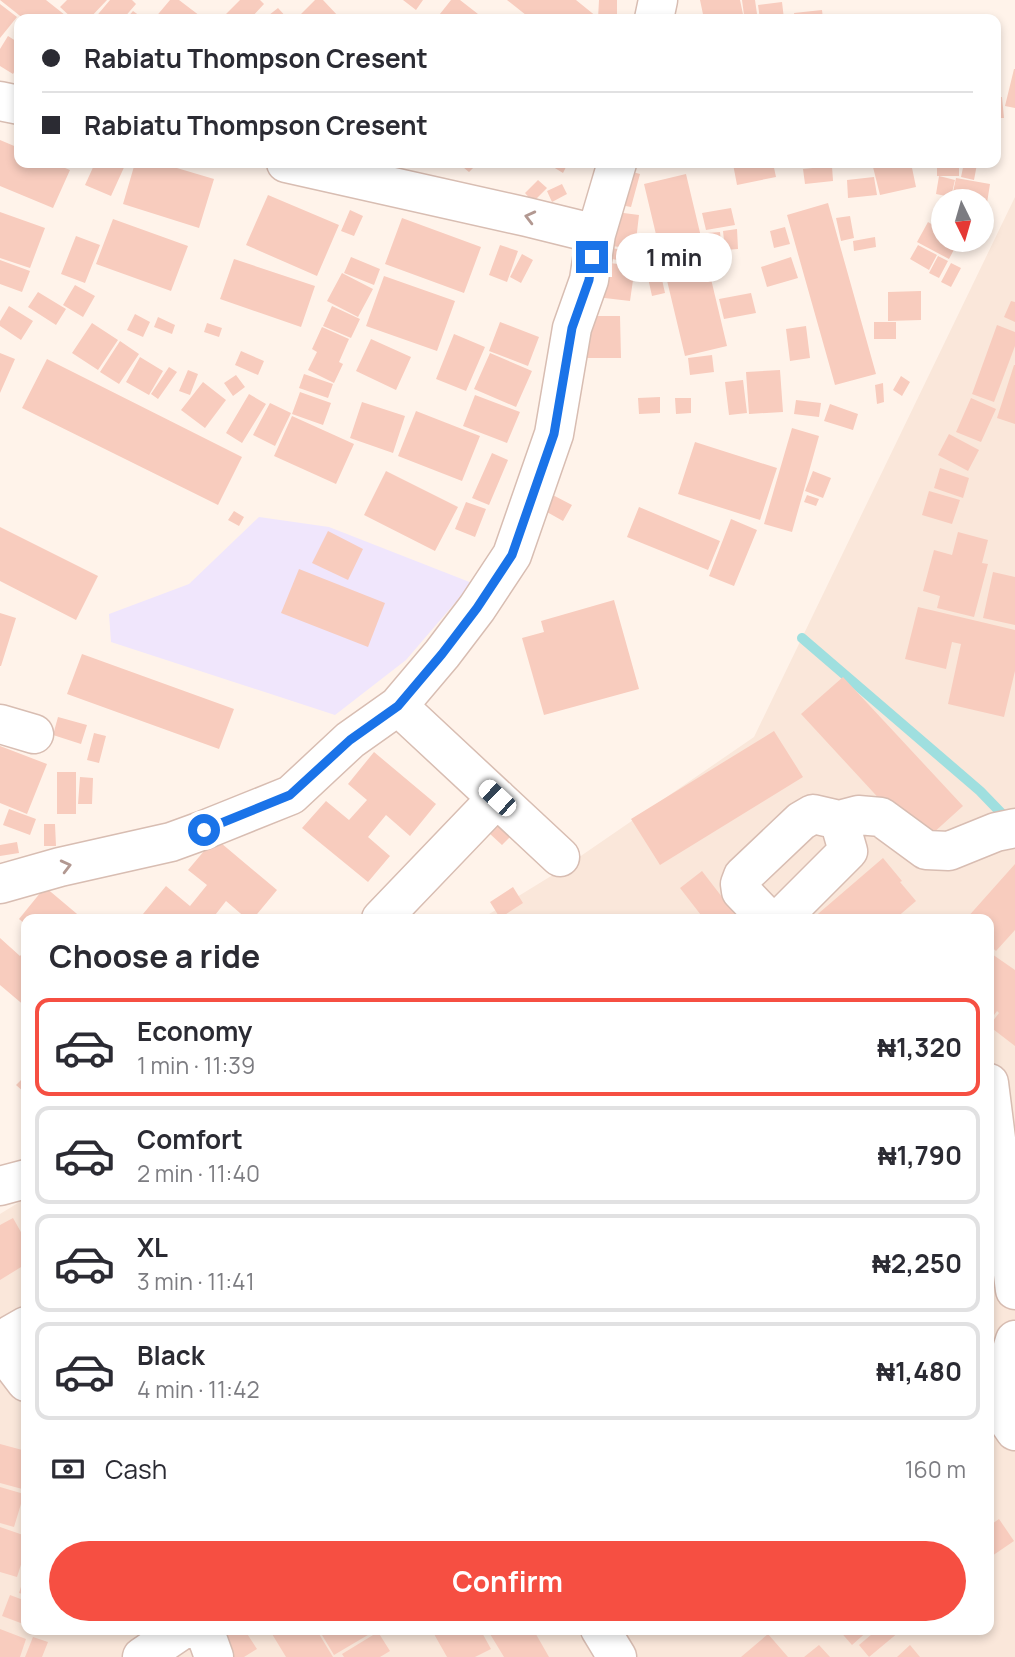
<!DOCTYPE html>
<html lang="en">
<head>
<meta charset="utf-8">
<style>
  body { margin:0; font-family:Manrope,sans-serif; background:#f7f7f7; color:#2b2b33; height:100vh; display:flex; flex-direction:column; font-size:26px; white-space:nowrap }
  * { box-sizing:border-box; margin:0 }
  p { font-size:23px; color:#7c7c81 }
  .icon { flex:none; width:38px; height:38px; fill:none; stroke:currentColor; stroke-width:2; stroke-linecap:round; stroke-linejoin:round }
  .map { position:relative; flex:1; overflow:hidden }
  .side { position:absolute; left:21px; top:914px; width:973px; height:721px; display:flex; flex-direction:column; background:#fff; border-radius:14px; box-shadow:0 4px 10px #0003 }
  .side>* { flex:none }
  .top-card { position:absolute; left:14px; top:14px; width:987px; height:154px; border-radius:14px; box-shadow:0 4px 10px #0003; display:grid; align-content:center; height:154px; padding:0 28px; background:#fff }
  .needle { width:46px; rotate:175deg }
  .controls { position:absolute; left:931px; top:189px; display:grid; gap:14px }
  .controls a { display:grid; place-items:center; width:63px; height:63px; border-radius:50%; background:#fff; box-shadow:0 4px 10px #0003; font-size:35px }
  .end { position:absolute; width:32px; height:32px; margin:-16px; border:9px solid #1a73e8; background:#fff; box-shadow:0 0 0 4px #fff }
  .from { border-radius:50% }
  .bubble { position:absolute; height:49px; border-radius:24px; background:#fff; box-shadow:0 4px 10px #0003; font-size:23px; font-weight:700; line-height:49px; text-align:center }
  .car { position:absolute; width:21px; height:42px; margin:-21px -10px; border-radius:9px; box-shadow:0 0 5px 2px #0007; background:linear-gradient(#fff 24%,#345 0 40%,#fff 0 76%,#345 0 86%,#fff 0) }
  .top-card b { display:flex; align-items:center; gap:24px; height:66px; font-size:26px }
  .top-card b+b { border-top:2px solid #e1e1e2 }
  .top-card i { width:18px; height:18px; background:#2b2b33 }
  ul { padding:0; list-style:none }
  li { display:flex; align-items:center; gap:21px; height:98px; margin:0 14px 10px; padding:0 14px; border:4px solid #e1e1e2; border-radius:14px }
  li div { flex:1 }
  li b { display:block; font-size:26px }
  li em { font-style:normal; font-weight:700 }
  li.active { border-color:#f64f42 }
  li>.icon { width:63px; height:63px; stroke-width:1.5 }
  h2 { padding:0 28px; font-size:32px; line-height:84px }
  .pay { display:flex; align-items:center; gap:18px; height:77px; padding:0 28px; font-size:26px }
  .pay p { margin-inline-start:auto }
  .cta { display:flex; gap:14px; margin-top:auto; padding:14px 28px }
  .cta a { flex:1; height:80px; border-radius:42px; background:#f64f42; color:#fff; font-size:28px; font-weight:700; line-height:80px; text-align:center }
  .map>svg:first-child { display:block }
  .residential { fill:#fae7da }
  .education { fill:#f0e6fc }
  .lines { fill:none; stroke-linecap:round; stroke-linejoin:round }
  .stream { stroke:#9fdfdf; stroke-width:10 }
  .building { fill:#f8ccbe }
  .minor-casing { stroke:#d8bdb2; stroke-width:41 }
  .minor { stroke:#fff; stroke-width:38 }
  .oneway { stroke:#b29891 }
  .route { stroke:#1a73e8; stroke-width:9 }
</style>
</head>
<body>
<div class="map">
<svg width="1015" height="1657" viewBox="0 0 1015 1657">
  <rect width="100%" height="100%" fill="#fff3ea"/>
  <path class="residential" d="M 1015,197 L 1015,1657 L 0,1657 L 0,1214 L 26,1198 L 26,1629 L 989,1629 L 989,919 L 481,919 L 556,873 L 754,737 Z"/>
  <path class="education" d="M 259,517 L 329,527 L 472,583 L 406,660 L 335,715 L 111,642 L 109,614 L 189,584 Z"/>
  <g class="lines">
    <path class="stream" d="M 802,638 L 980,791 L 1007,819"/>
  </g>
  <path class="building" d="M 0,0 L 46,0 L 70,19 L 24,19 Z
    M 67,0 L 107,0 L 89,19 L 73,19 L 60,7 Z
    M 110,0 L 132,0 L 136,4 L 123,19 L 94,19 Z
    M 170,0 L 179,0 L 204,19 L 154,19 Z
    M 240,0 L 260,0 L 264,4 L 250,19 L 231,19 L 226,14 Z
    M 315,0 L 323,0 L 339,17 L 337,19 L 305,19 L 300,15 Z
    M 403,0 L 423,0 L 416,10 Z
    M 451,0 L 460,0 L 478,14 L 474,19 L 436,19 Z
    M 507,0 L 576,0 L 597,17 L 596,19 L 531,19 Z
    M 599,0 L 617,0 L 617,19 L 598,19 Z
    M 700,0 L 740,0 L 744,19 L 704,19 Z
    M 742,0 L 755,0 L 757,14 L 744,15 Z
    M 782,2 L 784,19 L 760,19 L 758,5 Z
    M 0,4 L 17,17 L 0,38 Z
    M 278,8 L 288,19 L 264,19 Z
    M 822,10 L 823,19 L 795,19 L 794,13 Z
    M 133,11 L 144,19 L 126,19 Z
    M 893,17 L 924,17 L 924,19 L 893,19 Z
    M 8,36 L 19,43 L 19,64 L 13,74 L 0,66 L 0,49 Z
    M 1014,69 L 1015,69 L 1015,108 L 1005,106 Z
    M 996,97 L 1002,97 L 1004,118 L 996,118 Z
    M 0,140 L 19,148 L 19,163 L 53,163 L 70,170 L 53,208 L 0,186 Z
    M 95,163 L 126,163 L 111,196 L 85,185 Z
    M 135,163 L 160,163 L 214,179 L 199,228 L 123,204 Z
    M 458,163 L 478,163 L 469,172 Z
    M 551,163 L 568,163 L 563,173 L 550,165 Z
    M 742,163 L 773,163 L 776,177 L 737,185 L 733,164 Z
    M 803,163 L 830,163 L 830,165 L 803,168 Z
    M 872,163 L 911,163 L 916,187 L 880,195 Z
    M 937,163 L 959,163 L 959,176 L 937,176 Z
    M 964,163 L 977,164 L 974,180 L 961,177 Z
    M 832,166 L 833,181 L 805,184 L 803,169 Z
    M 622,169 L 640,174 L 631,207 L 615,204 Z
    M 686,174 L 727,346 L 685,356 L 644,184 Z
    M 939,176 L 955,180 L 951,197 L 936,194 Z
    M 874,177 L 877,195 L 848,198 L 847,180 Z
    M 956,178 L 990,184 L 987,203 L 952,197 Z
    M 538,180 L 547,188 L 533,202 L 525,193 Z
    M 562,184 L 567,194 L 552,202 L 547,191 Z
    M 268,195 L 339,225 L 317,276 L 246,245 Z
    M 828,203 L 876,374 L 835,385 L 787,215 Z
    M 731,208 L 735,225 L 706,230 L 702,213 Z
    M 350,210 L 363,216 L 354,236 L 341,231 Z
    M 0,212 L 45,228 L 30,268 L 0,258 Z
    M 616,212 L 639,215 L 635,249 L 612,246 Z
    M 850,216 L 854,238 L 841,241 L 836,218 Z
    M 402,218 L 481,247 L 464,293 L 385,264 Z
    M 113,219 L 188,246 L 171,291 L 96,264 Z
    M 928,222 L 943,231 L 943,240 L 959,240 L 949,259 L 917,242 Z
    M 785,227 L 790,244 L 774,248 L 770,231 Z
    M 737,229 L 738,249 L 725,250 L 723,231 Z
    M 720,232 L 722,252 L 710,254 L 707,233 Z
    M 76,236 L 100,245 L 85,283 L 61,274 Z
    M 875,237 L 876,247 L 854,251 L 853,241 Z
    M 500,245 L 518,251 L 507,282 L 489,275 Z
    M 918,245 L 937,255 L 929,270 L 910,259 Z
    M 604,247 L 630,251 L 628,262 L 602,257 Z
    M 522,254 L 533,260 L 521,283 L 510,277 Z
    M 938,256 L 948,261 L 939,278 L 929,273 Z
    M 351,257 L 380,269 L 374,285 L 344,273 Z
    M 791,257 L 798,278 L 767,287 L 761,267 Z
    M 234,259 L 315,286 L 301,327 L 220,299 Z
    M 0,260 L 30,271 L 22,292 L 0,284 Z
    M 601,262 L 635,266 L 630,301 L 596,297 Z
    M 951,263 L 961,268 L 951,287 L 941,282 Z
    M 342,273 L 373,289 L 358,317 L 327,301 Z
    M 661,275 L 665,293 L 652,296 L 648,278 Z
    M 384,276 L 455,301 L 437,351 L 366,326 Z
    M 75,285 L 95,296 L 83,317 L 63,305 Z
    M 921,291 L 921,320 L 888,321 L 888,292 Z
    M 38,292 L 66,309 L 56,325 L 28,307 Z
    M 751,293 L 756,313 L 724,319 L 719,299 Z
    M 1011,301 L 1015,302 L 1015,322 L 1004,317 Z
    M 9,306 L 33,321 L 21,340 L 0,326 L 0,321 Z
    M 332,306 L 360,319 L 351,338 L 323,326 Z
    M 135,314 L 150,322 L 143,337 L 127,330 Z
    M 579,316 L 620,316 L 621,358 L 580,358 Z
    M 158,317 L 175,325 L 172,334 L 154,327 Z
    M 500,322 L 539,337 L 528,366 L 489,351 Z
    M 874,322 L 896,322 L 896,339 L 874,339 Z
    M 92,323 L 118,340 L 98,370 L 72,353 Z
    M 207,323 L 222,328 L 219,337 L 204,332 Z
    M 997,325 L 1015,332 L 1015,346 L 994,402 L 972,394 Z
    M 806,326 L 810,358 L 790,361 L 786,329 Z
    M 322,327 L 349,339 L 339,362 L 343,364 L 334,383 L 308,370 L 317,352 L 312,349 Z
    M 454,334 L 485,347 L 466,391 L 436,379 Z
    M 371,339 L 411,357 L 396,390 L 356,371 Z
    M 120,341 L 139,354 L 119,384 L 100,372 Z
    M 241,351 L 264,361 L 258,375 L 235,365 Z
    M 0,353 L 15,359 L 0,393 Z
    M 490,353 L 532,371 L 516,407 L 474,389 Z
    M 712,355 L 714,372 L 690,375 L 688,358 Z
    M 140,357 L 163,371 L 149,395 L 126,382 Z
    M 47,359 L 242,457 L 218,505 L 22,408 Z
    M 1014,365 L 1015,365 L 1015,424 L 997,418 Z
    M 169,367 L 177,372 L 158,399 L 151,394 Z
    M 188,370 L 198,374 L 190,395 L 179,391 Z
    M 780,370 L 783,412 L 749,414 L 746,372 Z
    M 304,374 L 333,384 L 328,398 L 299,388 Z
    M 236,375 L 245,387 L 233,396 L 224,383 Z
    M 901,376 L 910,382 L 902,396 L 893,390 Z
    M 743,380 L 747,413 L 729,415 L 725,382 Z
    M 203,382 L 226,400 L 205,428 L 181,410 Z
    M 883,383 L 884,402 L 877,404 L 875,385 Z
    M 300,392 L 331,403 L 323,425 L 292,414 Z
    M 249,394 L 266,404 L 242,443 L 226,433 Z
    M 475,395 L 520,412 L 507,443 L 463,426 Z
    M 660,397 L 660,413 L 639,414 L 638,398 Z
    M 675,398 L 691,398 L 691,413 L 676,414 Z
    M 971,398 L 996,409 L 981,442 L 956,432 Z
    M 796,400 L 821,403 L 819,417 L 794,414 Z
    M 362,402 L 405,416 L 393,453 L 350,438 Z
    M 270,403 L 291,413 L 275,446 L 253,435 Z
    M 830,404 L 858,414 L 853,430 L 824,421 Z
    M 416,411 L 480,436 L 462,481 L 398,456 Z
    M 292,416 L 354,444 L 336,484 L 274,456 Z
    M 792,428 L 819,436 L 792,532 L 764,524 Z
    M 949,434 L 979,450 L 968,471 L 938,455 Z
    M 695,442 L 777,468 L 760,520 L 678,494 Z
    M 492,453 L 508,460 L 489,505 L 472,498 Z
    M 940,468 L 969,478 L 963,498 L 934,488 Z
    M 386,471 L 458,507 L 435,551 L 364,515 Z
    M 813,471 L 831,478 L 823,498 L 805,491 Z
    M 929,491 L 960,500 L 952,524 L 922,515 Z
    M 547,492 L 572,505 L 563,521 L 538,507 Z
    M 807,495 L 819,499 L 816,506 L 804,502 Z
    M 466,502 L 486,509 L 475,537 L 455,529 Z
    M 639,507 L 720,541 L 708,570 L 627,537 Z
    M 234,511 L 244,517 L 239,526 L 228,520 Z
    M 731,519 L 757,530 L 734,586 L 709,576 Z
    M 0,527 L 98,576 L 76,620 L 0,581 Z
    M 328,531 L 363,549 L 348,580 L 312,563 Z
    M 958,532 L 988,540 L 982,563 L 988,564 L 974,617 L 937,608 L 940,596 L 923,591 L 934,550 L 952,555 Z
    M 299,569 L 385,603 L 368,647 L 281,613 Z
    M 993,572 L 1015,577 L 1015,625 L 983,618 Z
    M 614,600 L 639,689 L 544,715 L 522,638 L 544,632 L 541,621 Z
    M 918,607 L 1015,630 L 1015,671 L 1004,717 L 948,704 L 961,644 L 952,642 L 946,669 L 905,659 Z
    M 0,613 L 16,618 L 1,666 L 0,666 Z
    M 82,654 L 234,709 L 219,749 L 67,694 Z
    M 843,677 L 963,806 L 921,844 L 801,714 Z
    M 58,717 L 87,725 L 81,744 L 53,735 Z
    M 774,731 L 803,777 L 660,865 L 631,819 Z
    M 94,733 L 106,736 L 99,763 L 87,760 Z
    M 0,746 L 47,764 L 27,814 L 0,803 Z
    M 374,752 L 436,804 L 410,836 L 386,815 L 368,837 L 390,856 L 368,882 L 302,828 L 326,801 L 349,820 L 367,800 L 348,784 Z
    M 57,772 L 76,772 L 76,814 L 57,814 Z
    M 80,777 L 93,778 L 92,804 L 78,804 Z
    M 9,809 L 36,819 L 30,835 L 3,825 Z
    M 503,818 L 517,830 L 502,845 L 489,833 Z
    M 44,824 L 55,824 L 56,846 L 44,846 Z
    M 215,838 L 277,890 L 253,919 L 247,919 L 226,901 L 212,919 L 149,919 L 143,914 L 166,886 L 190,906 L 207,885 L 188,870 Z
    M 17,842 L 19,853 L 0,856 L 0,845 Z
    M 883,858 L 902,881 L 900,882 L 916,901 L 895,919 L 812,919 Z
    M 1015,864 L 1015,930 L 996,951 L 989,945 L 989,919 L 966,919 Z
    M 702,871 L 739,919 L 704,919 L 680,888 Z
    M 45,887 L 83,919 L 26,919 L 26,925 L 19,919 Z
    M 513,887 L 523,903 L 500,918 L 490,902 Z
    M 0,938 L 20,956 L 26,949 L 26,1007 L 0,985 Z
    M 989,952 L 1015,970 L 1015,1046 L 989,1026 L 999,1013 L 997,1011 L 989,1022 Z
    M 26,1075 L 26,1094 L 16,1085 Z
    M 13,1218 L 26,1241 L 26,1264 L 0,1280 L 0,1225 Z
    M 0,1444 L 26,1451 L 26,1490 L 0,1483 Z
    M 0,1487 L 24,1494 L 14,1527 L 0,1523 Z
    M 999,1519 L 1014,1541 L 989,1558 L 989,1526 Z
    M 0,1527 L 26,1536 L 26,1549 L 17,1577 L 0,1572 Z
    M 26,1571 L 26,1595 L 19,1593 Z
    M 10,1595 L 26,1601 L 26,1625 L 2,1616 Z
    M 0,1629 L 26,1639 L 20,1657 L 0,1657 Z
    M 232,1629 L 244,1629 L 257,1649 L 244,1657 L 228,1657 L 216,1640 Z
    M 269,1629 L 316,1629 L 333,1657 L 286,1657 Z
    M 331,1629 L 378,1629 L 334,1655 L 322,1635 Z
    M 443,1629 L 480,1629 L 491,1649 L 475,1657 L 447,1657 L 434,1634 Z
    M 487,1629 L 533,1629 L 549,1657 L 504,1657 Z
    M 838,1629 L 870,1629 L 852,1645 Z
    M 878,1629 L 897,1629 L 899,1632 L 869,1657 L 859,1645 Z
    M 378,1632 L 390,1651 L 380,1657 L 344,1657 L 342,1654 Z
    M 768,1634 L 788,1657 L 741,1657 Z
    M 33,1637 L 48,1642 L 42,1657 L 25,1657 Z
    M 819,1645 L 830,1657 L 804,1657 Z
    M 910,1645 L 920,1657 L 897,1657 Z"/>
  <g class="lines">
    <defs>
      <path id="minor" d="M 654,19 L 658,0
        M 0,101 L 19,105
        M 286,163 L 527,217 L 596,234
        M 398,706 L 560,857
        M 0,724 L 34,734
        M 839,820 L 848,851 L 783,916 L 773,918 L 763,914 L 741,891 L 740,884 L 743,876 L 801,821 L 813,814 L 839,820 L 858,815 L 881,817 L 926,850 L 949,851 L 996,832 L 1015,828
        M 0,884 L 60,867 L 171,842 L 204,830 L 291,795 L 350,740 L 398,706 L 442,654 L 477,608 L 512,555 L 554,434 L 572,328 L 589,280 L 596,234 L 617,163
        M 381,919 L 497,798
        M 989,1083 L 1015,1290
        M 0,1186 L 26,1179
        M 26,1326 L 12,1334 L 6,1348 L 10,1361 L 26,1382
        M 989,1396 L 996,1403 L 1015,1431
        M 996,1403 L 1015,1340
        M 204,1629 L 214,1657
        M 600,1629 L 617,1657
        M 142,1657 L 183,1629"/>
    </defs>
    <use href="#minor" class="minor-casing"/>
    <use href="#minor" class="minor"/>
  </g>
  <defs><path id="oneway-chevron" d="M-2-3.5L2.5 0L-2 3.5" fill="none" stroke-width="1.6" stroke-linecap="round" stroke-linejoin="round" transform="scale(1.75)"/></defs>
  <g class="oneway">
    <use href="#oneway-chevron" transform="translate(530 217) rotate(-166)"/>
    <use href="#oneway-chevron" transform="translate(66 866) rotate(-14)"/>
  </g>
  <g class="lines">
    <path class="route" d="M 204,830 L 290,795 L 350,740 L 398,706 L 442,654 L 477,608 L 512,555 L 554,434 L 572,328 L 589,280 L 592,257"/>
  </g>
</svg>
<div class="controls">
<a><svg class="needle" viewBox="-14 -14 28 28"><path d="M0-13l5 13h-10z" fill="#e53935"/><path d="M0 13l5-13h-10z" fill="#7c7c81"/></svg></a>
</div>
<i class="end from" style="left:204px;top:830px"></i>
<i class="end" style="left:592px;top:257px"></i>
<div class="bubble" style="left:616px;top:233px;width:116px">1 min</div>
<i class="car" style="left:497px;top:798px;rotate:313deg"></i>
<div class="top-card">
<b><i class="from"></i>Rabiatu Thompson Cresent</b>
<b><i></i>Rabiatu Thompson Cresent</b>
</div>
<section class="side">
<h2>Choose a ride</h2>
<ul>
<li class="active"><svg class="icon" aria-label="car" viewBox="0 0 24 24"><path d="M5 17H2v-5l4-1 3-4h7l3 4 3 1v5h-3M9 17h6M6 11h13"/><circle cx="7" cy="17" r="2"/><circle cx="17" cy="17" r="2"/></svg><div><b>Economy</b><p>1 min · 11:39</p></div><em>₦1,320</em></li>
<li><svg class="icon" aria-label="car" viewBox="0 0 24 24"><path d="M5 17H2v-5l4-1 3-4h7l3 4 3 1v5h-3M9 17h6M6 11h13"/><circle cx="7" cy="17" r="2"/><circle cx="17" cy="17" r="2"/></svg><div><b>Comfort</b><p>2 min · 11:40</p></div><em>₦1,790</em></li>
<li><svg class="icon" aria-label="car" viewBox="0 0 24 24"><path d="M5 17H2v-5l4-1 3-4h7l3 4 3 1v5h-3M9 17h6M6 11h13"/><circle cx="7" cy="17" r="2"/><circle cx="17" cy="17" r="2"/></svg><div><b>XL</b><p>3 min · 11:41</p></div><em>₦2,250</em></li>
<li><svg class="icon" aria-label="car" viewBox="0 0 24 24"><path d="M5 17H2v-5l4-1 3-4h7l3 4 3 1v5h-3M9 17h6M6 11h13"/><circle cx="7" cy="17" r="2"/><circle cx="17" cy="17" r="2"/></svg><div><b>Black</b><p>4 min · 11:42</p></div><em>₦1,480</em></li>
</ul>
<div class="pay"><svg class="icon" aria-label="cash" viewBox="0 0 24 24"><path d="M3 7h18v10H3z"/><circle cx="12" cy="12" r="2"/></svg>Cash<p>160 m</p></div>
<div class="cta"><a>Confirm</a></div>
</section>
</div>
</body>
</html>
